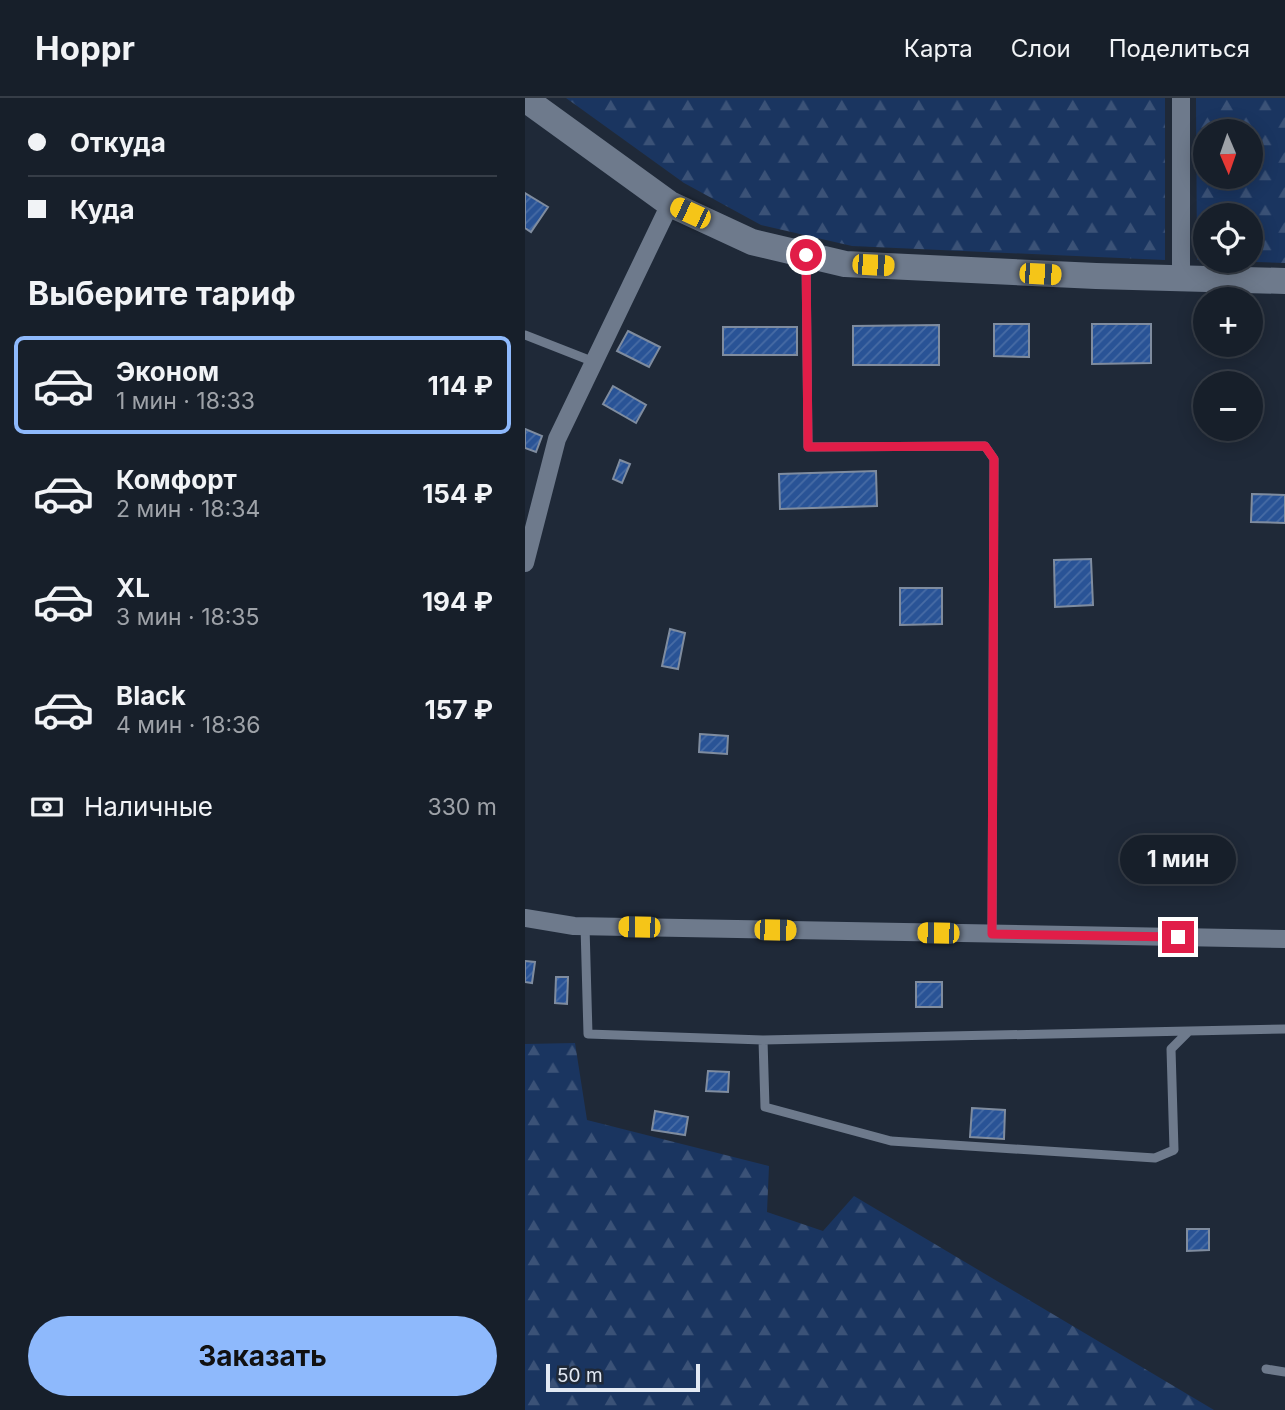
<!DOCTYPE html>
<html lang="ru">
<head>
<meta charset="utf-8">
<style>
  body { margin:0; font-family:Inter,sans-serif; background:#242c36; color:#f1f3f6; height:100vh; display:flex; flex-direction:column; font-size:26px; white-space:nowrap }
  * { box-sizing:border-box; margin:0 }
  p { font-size:23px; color:#9ea2a8 }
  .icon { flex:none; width:38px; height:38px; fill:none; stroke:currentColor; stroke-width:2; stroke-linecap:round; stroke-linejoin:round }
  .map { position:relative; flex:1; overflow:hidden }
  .details { display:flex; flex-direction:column; background:#171f2a; width:525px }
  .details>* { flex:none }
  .top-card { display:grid; align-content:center; height:154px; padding:0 28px; background:#171f2a }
  .needle { width:46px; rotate:178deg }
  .tools { position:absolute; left:668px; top:21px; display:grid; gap:14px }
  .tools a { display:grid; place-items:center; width:70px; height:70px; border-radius:50%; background:#171f2a; box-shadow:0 4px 18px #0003,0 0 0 2px #363d47; font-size:35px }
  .scale { position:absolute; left:21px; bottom:18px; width:154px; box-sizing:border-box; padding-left:7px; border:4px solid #e2e9f4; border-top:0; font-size:19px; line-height:24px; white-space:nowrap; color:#e2e9f4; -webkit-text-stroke:5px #1f2938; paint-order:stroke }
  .end { position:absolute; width:32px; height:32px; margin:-16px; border:9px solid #e11d48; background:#fff; box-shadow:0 0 0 4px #fff }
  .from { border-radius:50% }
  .bubble { position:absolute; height:49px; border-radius:24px; background:#171f2a; box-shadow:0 4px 18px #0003,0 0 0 2px #363d47; font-size:23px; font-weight:700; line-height:49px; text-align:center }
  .car { position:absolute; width:21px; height:42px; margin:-21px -10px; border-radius:9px; box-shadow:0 0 5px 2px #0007; background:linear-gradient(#f5c518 24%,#345 0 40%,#f5c518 0 76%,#345 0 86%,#f5c518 0) }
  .top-card b { display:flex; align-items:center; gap:24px; height:66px; font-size:26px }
  .top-card b+b { border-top:2px solid #363d47 }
  .top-card i { width:18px; height:18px; background:#f1f3f6 }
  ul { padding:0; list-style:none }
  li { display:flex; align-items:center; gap:21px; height:98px; margin:0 14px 10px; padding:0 14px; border:4px solid transparent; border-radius:10px }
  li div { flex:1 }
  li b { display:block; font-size:26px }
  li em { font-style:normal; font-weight:700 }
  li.on { border-color:#8eb9fc }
  li>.icon { width:63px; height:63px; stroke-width:1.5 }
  h2 { padding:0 28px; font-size:32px; line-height:84px }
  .pay { display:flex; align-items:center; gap:18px; height:77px; padding:0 28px; font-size:26px }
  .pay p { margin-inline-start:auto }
  .cta { display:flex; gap:14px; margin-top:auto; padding:14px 28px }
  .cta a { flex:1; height:80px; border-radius:42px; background:#8eb9fc; color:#111; font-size:28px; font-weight:700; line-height:80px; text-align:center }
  header { display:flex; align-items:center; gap:42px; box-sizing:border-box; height:98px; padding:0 35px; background:#171f2a; border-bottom:2px solid #363d47 }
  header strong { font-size:33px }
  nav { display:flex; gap:38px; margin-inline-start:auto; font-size:24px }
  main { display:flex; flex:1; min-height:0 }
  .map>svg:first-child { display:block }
  .forest { fill:url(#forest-firs); fill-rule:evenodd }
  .building { fill:url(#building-hatch); stroke:#7f8c9f; stroke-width:2 }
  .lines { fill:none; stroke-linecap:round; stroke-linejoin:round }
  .lane { stroke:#6e7a8c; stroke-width:9 }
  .street { stroke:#6e7a8c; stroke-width:18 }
  .secondary { stroke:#6e7a8c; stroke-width:26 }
  .route { stroke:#e11d48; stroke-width:9 }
</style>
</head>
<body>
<header>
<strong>Hoppr</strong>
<nav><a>Карта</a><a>Слои</a><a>Поделиться</a></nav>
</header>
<main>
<section class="details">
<div class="top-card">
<b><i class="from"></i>Откуда</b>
<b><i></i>Куда</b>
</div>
<h2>Выберите тариф</h2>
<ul>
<li class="on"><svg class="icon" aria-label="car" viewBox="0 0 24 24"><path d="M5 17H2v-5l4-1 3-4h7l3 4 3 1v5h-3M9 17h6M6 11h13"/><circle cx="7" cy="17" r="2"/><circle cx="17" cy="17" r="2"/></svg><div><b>Эконом</b><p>1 мин · 18:33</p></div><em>114 ₽</em></li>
<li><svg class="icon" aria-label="car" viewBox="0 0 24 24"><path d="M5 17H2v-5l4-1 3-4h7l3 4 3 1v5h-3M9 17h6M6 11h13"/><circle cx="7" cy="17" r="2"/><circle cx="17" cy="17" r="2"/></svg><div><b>Комфорт</b><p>2 мин · 18:34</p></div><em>154 ₽</em></li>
<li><svg class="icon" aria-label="car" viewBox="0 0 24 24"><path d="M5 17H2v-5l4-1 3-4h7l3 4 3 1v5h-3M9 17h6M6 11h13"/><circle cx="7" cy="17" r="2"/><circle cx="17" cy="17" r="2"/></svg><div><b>XL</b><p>3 мин · 18:35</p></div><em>194 ₽</em></li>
<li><svg class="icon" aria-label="car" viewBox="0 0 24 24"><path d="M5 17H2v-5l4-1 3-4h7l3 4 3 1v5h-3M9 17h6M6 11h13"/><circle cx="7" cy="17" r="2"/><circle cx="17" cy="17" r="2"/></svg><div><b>Black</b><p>4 мин · 18:36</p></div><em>157 ₽</em></li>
</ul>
<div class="pay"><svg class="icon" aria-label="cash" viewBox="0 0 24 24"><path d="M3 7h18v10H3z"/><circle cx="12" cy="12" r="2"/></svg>Наличные<p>330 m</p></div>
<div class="cta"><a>Заказать</a></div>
</section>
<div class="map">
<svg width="760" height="1312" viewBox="0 0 760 1312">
  <defs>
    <pattern id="forest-firs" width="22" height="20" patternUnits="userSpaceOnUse" patternTransform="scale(1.75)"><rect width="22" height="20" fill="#1a3560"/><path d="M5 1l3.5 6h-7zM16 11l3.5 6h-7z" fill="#3b5277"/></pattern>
    <pattern id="building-hatch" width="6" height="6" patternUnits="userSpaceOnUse" patternTransform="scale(1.75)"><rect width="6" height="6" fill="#295396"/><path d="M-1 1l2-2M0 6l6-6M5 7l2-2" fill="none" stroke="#486ca5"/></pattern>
  </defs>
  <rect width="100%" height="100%" fill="#1f2938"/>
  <path class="forest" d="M 41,0 L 640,0 L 640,162 L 327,148 L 236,127 L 159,85 Z
    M 671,0 L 760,0 L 760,165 L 698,163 L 726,163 L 726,117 L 681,117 L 681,162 L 672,162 ZM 726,33 L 726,79 L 681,79 L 681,33 Z
    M 50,945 L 62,1022 L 244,1068 L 242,1114 L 298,1133 L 329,1098 L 689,1312 L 0,1312 L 0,946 Z"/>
  <path class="building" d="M 0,95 L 23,109 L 6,134 L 0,130 Z
    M 469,226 L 504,226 L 504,259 L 469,258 Z
    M 567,226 L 626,226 L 626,265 L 567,266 Z
    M 414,227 L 414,267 L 328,267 L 328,228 Z
    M 198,229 L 272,229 L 272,257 L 198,257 Z
    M 103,233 L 135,249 L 124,269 L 92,253 Z
    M 88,288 L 121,307 L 111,325 L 78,306 Z
    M 0,331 L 17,338 L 11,354 L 0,350 Z
    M 95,362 L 105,366 L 97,385 L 88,381 Z
    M 351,373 L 352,408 L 255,411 L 254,376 Z
    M 727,396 L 760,397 L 760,425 L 726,424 Z
    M 566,461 L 568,507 L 530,509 L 529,462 Z
    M 375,490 L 417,490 L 417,526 L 375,527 Z
    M 145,531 L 160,535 L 153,571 L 137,568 Z
    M 175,636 L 203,638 L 202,656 L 174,654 Z
    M 0,863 L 10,864 L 7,885 L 0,884 Z
    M 31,879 L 43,879 L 42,906 L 30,905 Z
    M 391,884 L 417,884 L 417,909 L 391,909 Z
    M 183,973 L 204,974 L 203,994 L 181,993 Z
    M 447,1010 L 480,1012 L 479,1041 L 445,1039 Z
    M 130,1013 L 163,1019 L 160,1037 L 127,1032 Z
    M 662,1131 L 684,1131 L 684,1152 L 662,1153 Z"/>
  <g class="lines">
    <path class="lane" d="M 281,160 L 283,349 L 460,348 L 469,361 L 467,836
      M 0,237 L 69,264
      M 60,828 L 63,936 L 238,942 L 240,1009 L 366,1043 L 630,1060 L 649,1052 L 646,951 L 664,933 L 760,931
      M 238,942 L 664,933
      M 741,1271 L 760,1274"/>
    <path class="street" d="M 656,180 L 656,0
      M 0,465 L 32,341 L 145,106
      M 0,820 L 49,828 L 760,841"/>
    <path class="secondary" d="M 0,1 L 145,106 L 227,144 L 320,166 L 571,178 L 760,183"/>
  </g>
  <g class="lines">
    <path class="route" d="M 281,157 L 283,349 L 460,348 L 469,361 L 467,836 L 653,839"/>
  </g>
</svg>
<div class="tools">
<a><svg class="needle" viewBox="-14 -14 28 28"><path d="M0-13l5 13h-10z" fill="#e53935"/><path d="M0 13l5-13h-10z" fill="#9ea2a8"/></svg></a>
<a><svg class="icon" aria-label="locate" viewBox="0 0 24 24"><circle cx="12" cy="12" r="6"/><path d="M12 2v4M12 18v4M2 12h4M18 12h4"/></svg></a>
<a>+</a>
<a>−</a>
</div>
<div class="scale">50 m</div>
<i class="end from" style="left:281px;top:157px"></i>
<i class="end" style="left:653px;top:839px"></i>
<div class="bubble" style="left:595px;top:737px;width:116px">1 мин</div>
<i class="car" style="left:165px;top:115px;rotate:295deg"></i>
<i class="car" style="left:348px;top:167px;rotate:93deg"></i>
<i class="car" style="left:515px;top:176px;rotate:93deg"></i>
<i class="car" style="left:114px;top:829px;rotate:271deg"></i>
<i class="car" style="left:250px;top:832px;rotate:91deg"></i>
<i class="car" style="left:413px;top:835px;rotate:271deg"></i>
</div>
</main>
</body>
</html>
